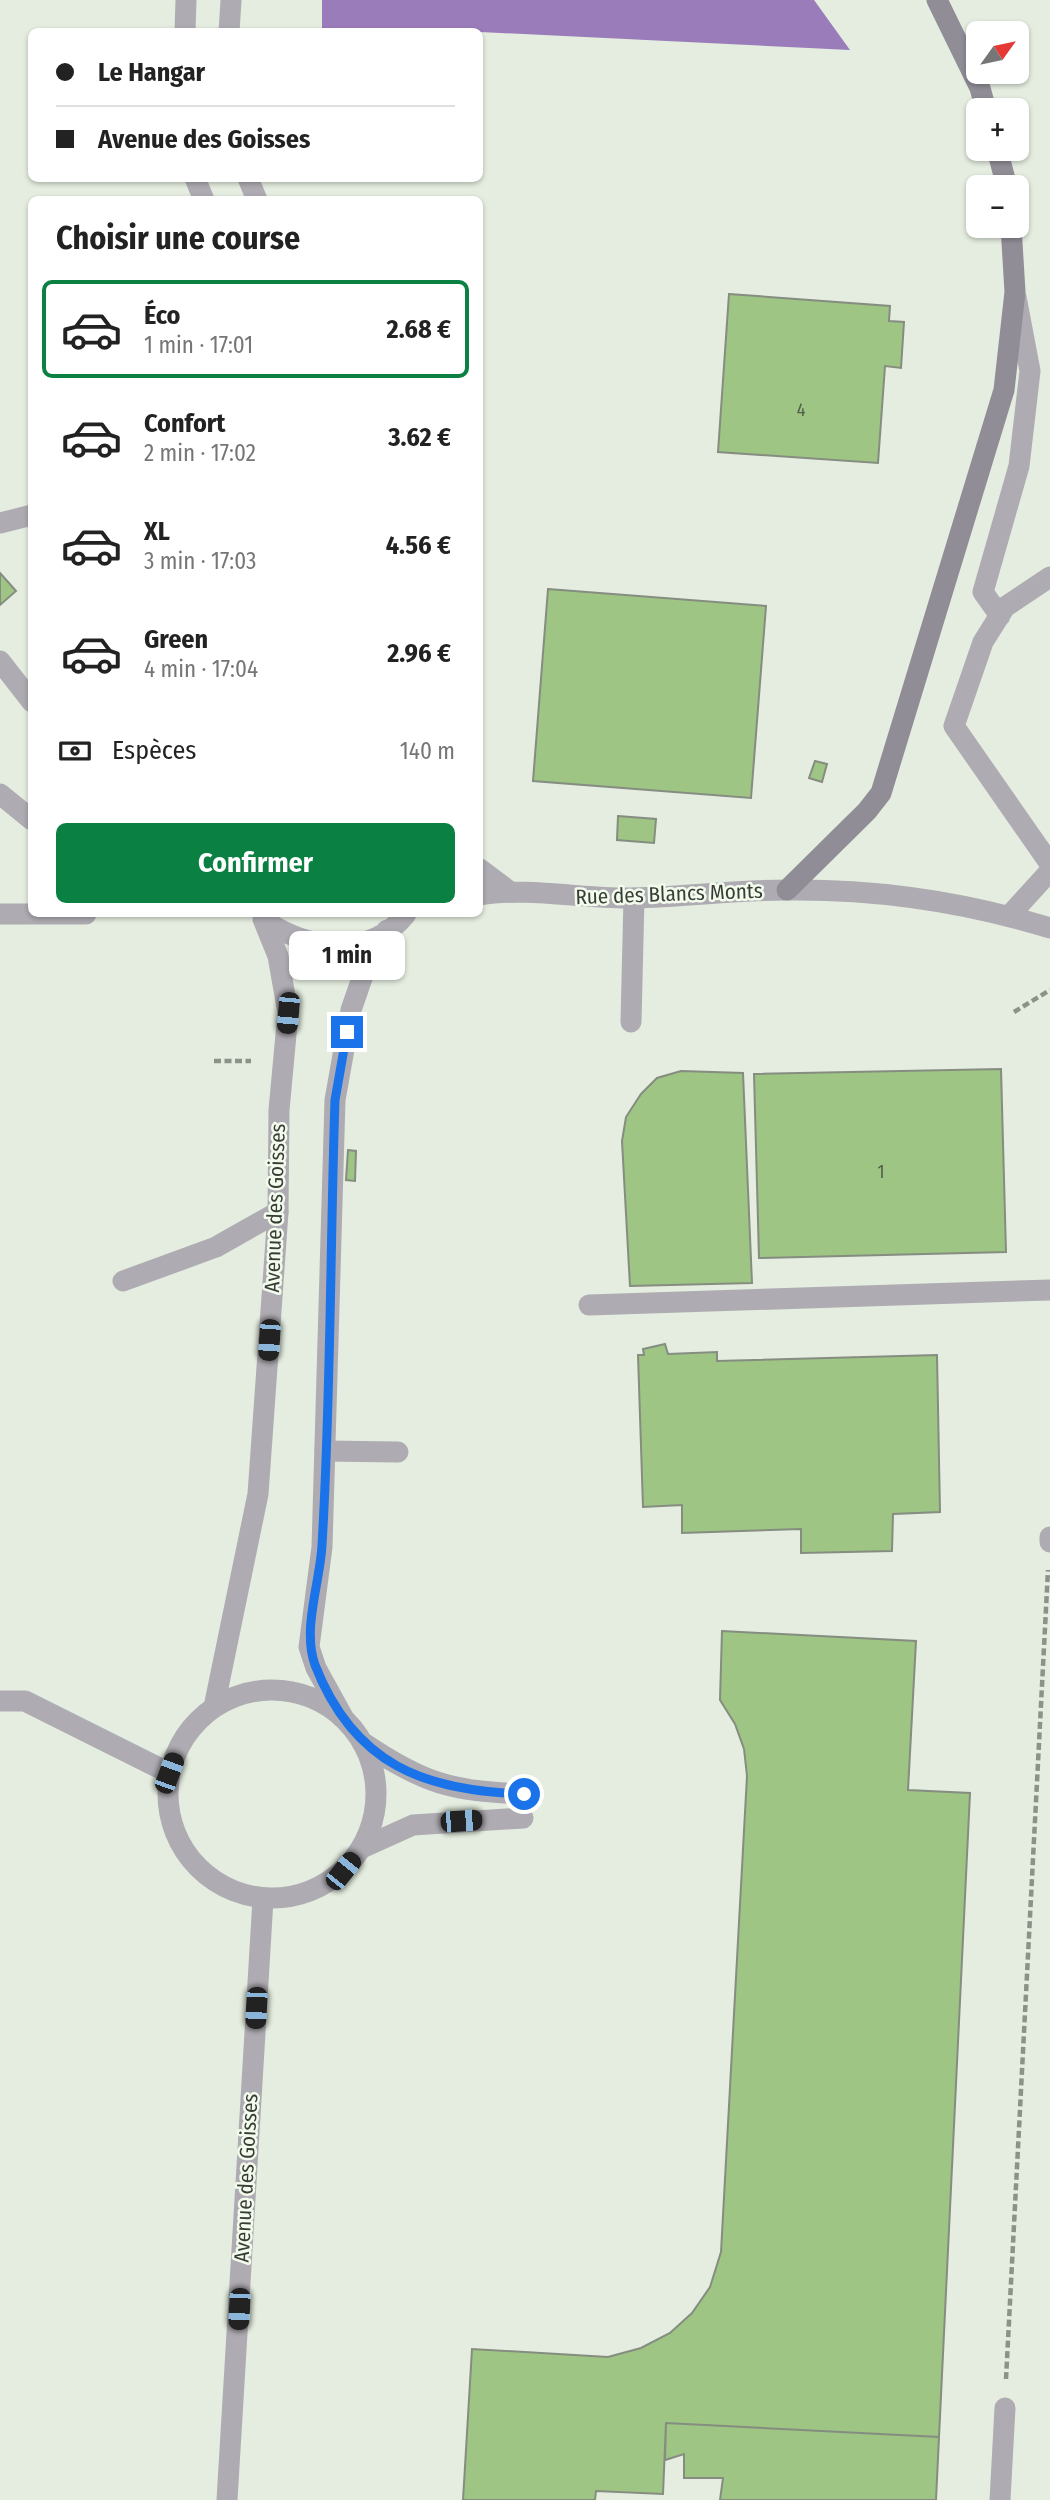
<!DOCTYPE html>
<html lang="fr">
<head>
<meta charset="utf-8">
<style>
  body { margin:0; font-family:"Fira Sans Condensed",sans-serif; background:#f6f6f6; color:#222; height:100vh; display:flex; flex-direction:column; font-size:26px; white-space:nowrap }
  * { box-sizing:border-box; margin:0 }
  p { font-size:23px; color:#767676 }
  .icon { flex:none; width:38px; height:38px; fill:none; stroke:currentColor; stroke-width:2; stroke-linecap:round; stroke-linejoin:round }
  .map { position:relative; flex:1; overflow:hidden }
  .details { position:absolute; left:28px; top:196px; width:455px; height:721px; display:flex; flex-direction:column; background:#fff; border-radius:10px; box-shadow:0 2px 5px #0004 }
  .details>* { flex:none }
  .guide { position:absolute; left:28px; top:28px; width:455px; height:154px; border-radius:10px; box-shadow:0 2px 5px #0004; display:grid; align-content:center; height:154px; padding:0 28px; background:#fff }
  .needle { width:46px; rotate:57deg }
  .controls { position:absolute; left:966px; top:21px; display:grid; gap:14px }
  .controls a { display:grid; place-items:center; width:63px; height:63px; border-radius:10px; background:#fff; box-shadow:0 2px 5px #0004; font-size:35px }
  .end { position:absolute; width:32px; height:32px; margin:-16px; border:9px solid #1a73e8; background:#fff; box-shadow:0 0 0 4px #fff }
  .from { border-radius:50% }
  .bubble { position:absolute; height:49px; border-radius:10px; background:#fff; box-shadow:0 2px 5px #0004; font-size:23px; font-weight:700; line-height:49px; text-align:center }
  .car { position:absolute; width:21px; height:42px; margin:-21px -10px; border-radius:9px; box-shadow:0 0 5px 2px #0007; background:linear-gradient(#222 24%,#8ab4d8 0 40%,#222 0 76%,#8ab4d8 0 86%,#222 0) }
  .guide b { display:flex; align-items:center; gap:24px; height:66px; font-size:26px }
  .guide b+b { border-top:2px solid #e0e0e0 }
  .guide i { width:18px; height:18px; background:#222 }
  ul { padding:0; list-style:none }
  li { display:flex; align-items:center; gap:21px; height:98px; margin:0 14px 10px; padding:0 14px; border:4px solid transparent; border-radius:10px }
  li div { flex:1 }
  li b { display:block; font-size:26px }
  li em { font-style:normal; font-weight:700 }
  li.active { border-color:#0b8043 }
  li>.icon { width:63px; height:63px; stroke-width:1.5 }
  h2 { padding:0 28px; font-size:32px; line-height:84px }
  .pay { display:flex; align-items:center; gap:18px; height:77px; padding:0 28px; font-size:26px }
  .pay p { margin-inline-start:auto }
  .cta { display:flex; gap:14px; margin-top:auto; padding:14px 28px }
  .cta a { flex:1; height:80px; border-radius:10px; background:#0b8043; color:#fff; font-size:28px; font-weight:700; line-height:80px; text-align:center }
  .map>svg:first-child { display:block }
  .water { fill:#9a7cba }
  .building { fill:#9fc585; stroke:#858d80; stroke-width:2 }
  .lines { fill:none; stroke-linecap:round; stroke-linejoin:round }
  .path { stroke:#8c9289; stroke-width:4.5; stroke-dasharray:7 3.5; stroke-linecap:butt }
  .lane { stroke:#aeacb2; stroke-width:21 }
  .street { stroke:#aeacb2; stroke-width:21 }
  .secondary { stroke:#918d97; stroke-width:21 }
  .route { stroke:#1a73e8; stroke-width:9 }
  .labels { text-anchor:middle; dominant-baseline:central; stroke-width:5; stroke-linejoin:round; paint-order:stroke }
  .number-label { font-size:18px; fill:#525f4a }
  .street-label { font-size:21px; fill:#393d37; stroke:#f2fbec }
</style>
</head>
<body>
<div class="map">
<svg width="1050" height="2500" viewBox="0 0 1050 2500">
  <rect width="100%" height="100%" fill="#e4eddf"/>
  <path class="water" d="M 322,0 L 814,0 L 850,50 L 480,32 L 322,31 Z"/>
  <path class="building" d="M 729,294 L 890,306 L 889,321 L 904,322 L 901,368 L 885,366 L 878,463 L 718,452 Z
    M 0,573 L 16,591 L 0,605 Z
    M 548,589 L 766,606 L 751,798 L 533,781 Z
    M 815,761 L 827,764 L 822,782 L 809,778 Z
    M 618,816 L 656,819 L 654,843 L 617,840 Z
    M 1001,1069 L 1006,1252 L 759,1258 L 754,1074 Z
    M 681,1071 L 743,1073 L 752,1283 L 630,1286 L 622,1141 L 626,1117 L 641,1094 L 657,1078 Z
    M 348,1150 L 356,1151 L 355,1181 L 346,1180 Z
    M 665,1344 L 668,1354 L 717,1352 L 717,1361 L 937,1355 L 940,1512 L 893,1514 L 892,1551 L 801,1553 L 801,1529 L 682,1533 L 682,1505 L 643,1507 L 638,1355 L 644,1355 L 643,1349 Z
    M 722,1631 L 916,1641 L 908,1790 L 970,1793 L 939,2437 L 666,2423 L 663,2494 L 596,2491 L 595,2500 L 463,2500 L 472,2349 L 608,2357 L 641,2348 L 670,2333 L 692,2313 L 710,2287 L 721,2252 L 747,1776 L 744,1749 L 735,1724 L 720,1700 Z
    M 666,2423 L 939,2437 L 936,2500 L 720,2500 L 723,2478 L 684,2478 L 684,2454 L 665,2460 Z"/>
  <g class="lines">
    <path class="path" d="M 1014,1012 L 1050,990
      M 214,1061 L 251,1061
      M 1006,2379 L 1048,1570"/>
    <path class="lane" d="M 185,32 L 186,0
      M 229,32 L 231,0
      M 195,178 L 204,200
      M 248,178 L 257,200
      M 0,523 L 32,515
      M 1050,577 L 1005,607 L 983,642 L 954,726 L 1050,864
      M 1000,616 L 983,592 L 1019,466 L 1030,371 L 1016,297
      M 0,661 L 32,702
      M 0,794 L 32,820
      M 1010,915 L 1050,871
      M 631,1022 L 634,898
      M 123,1281 L 216,1247 L 278,1212
      M 589,1305 L 1050,1290
      M 325,1451 L 398,1452
      M 1050,1542 L 1050,1537
      M 0,1701 L 25,1701 L 169,1773
      M 362,1742 C 424,1784 451,1791 524,1794
      M 362,1848 L 413,1825 L 523,1818"/>
    <path class="street" d="M 480,869 L 509,891
      M 480,895 C 528,887 582,899 633,898 C 685,897 736,890 788,890 C 877,889 965,902 1050,928
      M 0,914 L 86,914
      M 263,919 C 304,949 370,960 406,914
      M168 1794a104 104 0 1 1 208 0a104 104 0 1 1-208 0Z
      M 214,1707 L 258,1494 L 278,1212 L 279,1110 L 288,1013 L 278,956 L 263,919
      M 343,1717 L 316,1668 L 309,1647 L 322,1547 L 335,1100 L 351,1010 L 370,955 L 387,930
      M 227,2500 L 263,1899
      M 1000,2500 L 1005,2408"/>
    <path class="secondary" d="M 937,0 L 980,88 L 986,110
      M 997,149 L 1007,187
      M 787,890 L 867,811 L 881,793 L 1004,390 L 1015,292 L 1011,226"/>
  </g>
  <g class="lines">
    <path class="route" d="M 347,1032 L 335,1100 C 330,1248 331,1397 322,1545 C 320,1583 302,1629 315,1665 C 354,1765 425,1791 524,1794"/>
  </g>
  <g class="labels">
    <g class="number-label">
      <text x="801" y="410">4</text>
      <text x="881" y="1172">1</text>
    </g>
    <g class="street-label">
      <text transform="translate(669 894) rotate(-2)">Rue des Blancs Monts</text>
      <text transform="translate(275 1208) rotate(-88)">Avenue des Goisses</text>
      <text transform="translate(246 2178) rotate(-87)">Avenue des Goisses</text>
    </g>
  </g>
</svg>
<div class="controls">
<a><svg class="needle" viewBox="-14 -14 28 28"><path d="M0-13l5 13h-10z" fill="#e53935"/><path d="M0 13l5-13h-10z" fill="#767676"/></svg></a>
<a>+</a>
<a>−</a>
</div>
<i class="end from" style="left:524px;top:1794px"></i>
<i class="end" style="left:347px;top:1032px"></i>
<div class="bubble" style="left:289px;top:931px;width:116px">1 min</div>
<i class="car" style="left:288px;top:1013px;rotate:185deg"></i>
<i class="car" style="left:269px;top:1340px;rotate:184deg"></i>
<i class="car" style="left:169px;top:1773px;rotate:20deg"></i>
<i class="car" style="left:461px;top:1821px;rotate:86deg"></i>
<i class="car" style="left:343px;top:1871px;rotate:39deg"></i>
<i class="car" style="left:256px;top:2008px;rotate:183deg"></i>
<i class="car" style="left:239px;top:2309px;rotate:183deg"></i>
<div class="guide">
<b><i class="from"></i>Le Hangar</b>
<b><i></i>Avenue des Goisses</b>
</div>
<section class="details">
<h2>Choisir une course</h2>
<ul>
<li class="active"><svg class="icon" aria-label="car" viewBox="0 0 24 24"><path d="M5 17H2v-5l4-1 3-4h7l3 4 3 1v5h-3M9 17h6M6 11h13"/><circle cx="7" cy="17" r="2"/><circle cx="17" cy="17" r="2"/></svg><div><b>Éco</b><p>1 min · 17:01</p></div><em>2.68 €</em></li>
<li><svg class="icon" aria-label="car" viewBox="0 0 24 24"><path d="M5 17H2v-5l4-1 3-4h7l3 4 3 1v5h-3M9 17h6M6 11h13"/><circle cx="7" cy="17" r="2"/><circle cx="17" cy="17" r="2"/></svg><div><b>Confort</b><p>2 min · 17:02</p></div><em>3.62 €</em></li>
<li><svg class="icon" aria-label="car" viewBox="0 0 24 24"><path d="M5 17H2v-5l4-1 3-4h7l3 4 3 1v5h-3M9 17h6M6 11h13"/><circle cx="7" cy="17" r="2"/><circle cx="17" cy="17" r="2"/></svg><div><b>XL</b><p>3 min · 17:03</p></div><em>4.56 €</em></li>
<li><svg class="icon" aria-label="car" viewBox="0 0 24 24"><path d="M5 17H2v-5l4-1 3-4h7l3 4 3 1v5h-3M9 17h6M6 11h13"/><circle cx="7" cy="17" r="2"/><circle cx="17" cy="17" r="2"/></svg><div><b>Green</b><p>4 min · 17:04</p></div><em>2.96 €</em></li>
</ul>
<div class="pay"><svg class="icon" aria-label="cash" viewBox="0 0 24 24"><path d="M3 7h18v10H3z"/><circle cx="12" cy="12" r="2"/></svg>Espèces<p>140 m</p></div>
<div class="cta"><a>Confirmer</a></div>
</section>
</div>
</body>
</html>
